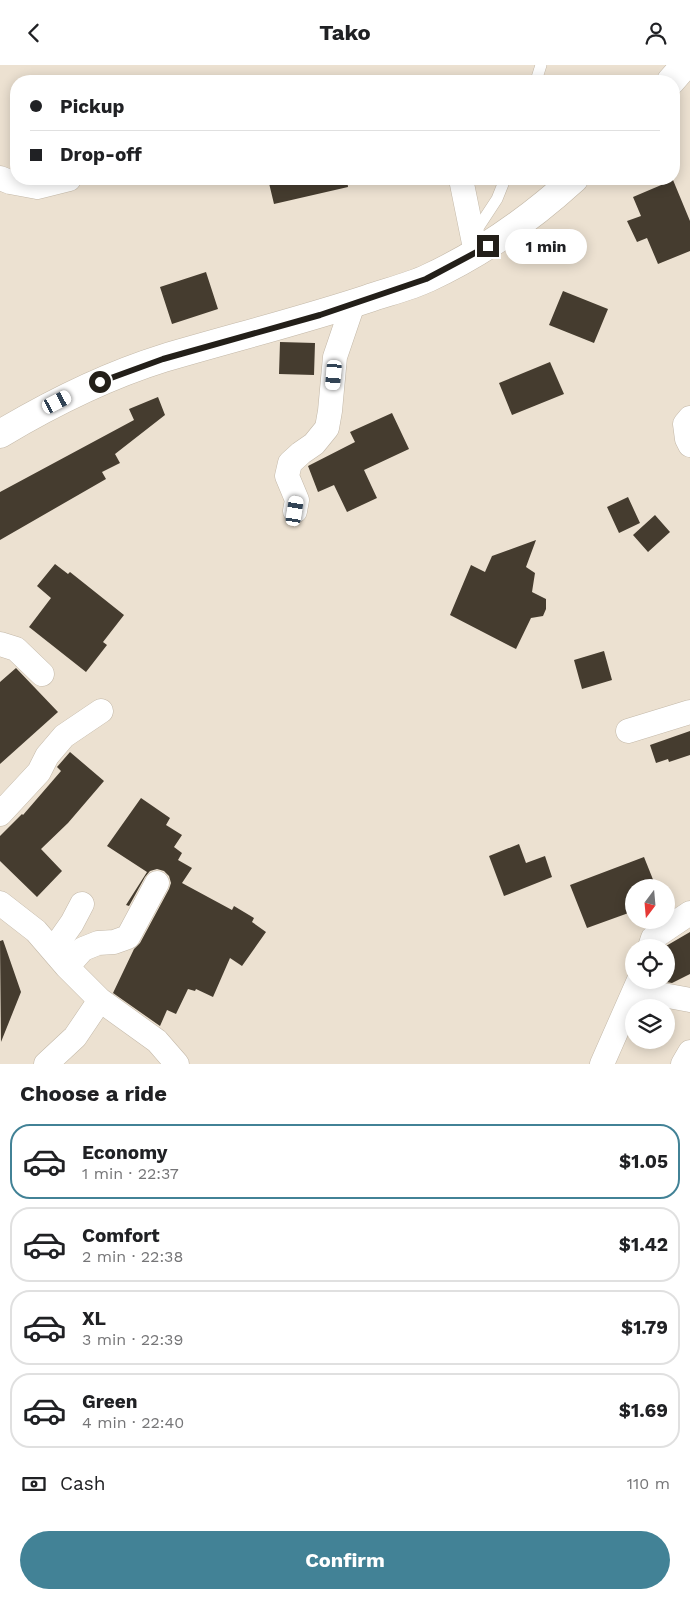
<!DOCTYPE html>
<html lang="en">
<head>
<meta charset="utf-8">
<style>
  body { margin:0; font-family:"Work Sans",sans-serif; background:#f6f6f6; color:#202124; height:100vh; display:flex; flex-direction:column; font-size:19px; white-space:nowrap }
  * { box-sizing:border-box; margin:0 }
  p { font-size:16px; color:#757577 }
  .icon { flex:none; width:28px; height:28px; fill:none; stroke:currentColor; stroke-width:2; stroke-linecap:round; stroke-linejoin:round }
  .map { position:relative; height:999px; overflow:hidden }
  .details { display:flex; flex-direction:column; background:#fff; flex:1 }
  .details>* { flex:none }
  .top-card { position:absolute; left:10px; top:10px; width:670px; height:110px; border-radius:20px; box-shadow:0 2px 12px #0003; display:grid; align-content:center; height:110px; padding:0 20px; background:#fff }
  .needle { width:32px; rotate:196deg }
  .buttons { position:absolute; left:625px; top:814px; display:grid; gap:10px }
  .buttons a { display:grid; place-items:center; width:50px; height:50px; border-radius:50%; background:#fff; box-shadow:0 2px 12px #0003; font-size:25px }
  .end { position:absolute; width:22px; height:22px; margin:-11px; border:6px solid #231f19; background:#fff; box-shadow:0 0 0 2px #fff }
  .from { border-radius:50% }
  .bubble { position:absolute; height:35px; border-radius:18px; background:#fff; box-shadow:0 2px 12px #0003; font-size:16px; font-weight:700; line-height:35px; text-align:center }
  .car { position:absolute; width:15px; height:30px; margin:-15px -8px; border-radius:6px; box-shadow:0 0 4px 1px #0007; background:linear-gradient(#fff 24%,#345 0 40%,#fff 0 76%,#345 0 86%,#fff 0) }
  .top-card b { display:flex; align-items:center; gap:18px; height:48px; font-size:19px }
  .top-card b+b { border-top:1px solid #e0e0e0 }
  .top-card i { width:12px; height:12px; background:#202124 }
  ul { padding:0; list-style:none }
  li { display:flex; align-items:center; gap:15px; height:75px; margin:0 10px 8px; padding:0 10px; border:2px solid #e0e0e0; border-radius:20px }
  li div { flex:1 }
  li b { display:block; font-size:19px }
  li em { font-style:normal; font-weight:700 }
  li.selected { border-color:#428296 }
  li>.icon { width:45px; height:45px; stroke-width:1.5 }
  h2 { padding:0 20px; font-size:22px; line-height:60px }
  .pay { display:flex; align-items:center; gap:12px; height:55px; padding:0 20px; font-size:19px }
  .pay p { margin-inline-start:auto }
  .action { display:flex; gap:10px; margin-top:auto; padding:10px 20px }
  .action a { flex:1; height:58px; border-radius:30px; background:#428296; color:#fff; font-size:20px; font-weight:700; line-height:58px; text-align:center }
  header { display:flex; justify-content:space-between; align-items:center; height:65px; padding:0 20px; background:#fff; font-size:22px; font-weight:700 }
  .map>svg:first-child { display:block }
  .building { fill:#453c2f }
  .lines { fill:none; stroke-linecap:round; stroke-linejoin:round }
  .service-casing { stroke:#c3b8a8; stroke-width:12 }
  .minor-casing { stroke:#c3b8a8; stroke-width:25 }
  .primary-casing { stroke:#c3b8a8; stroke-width:29 }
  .service { stroke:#fff; stroke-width:11 }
  .minor { stroke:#fff; stroke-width:24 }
  .primary { stroke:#fff; stroke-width:28 }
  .route { stroke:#231f19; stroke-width:6 }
</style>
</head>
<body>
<header><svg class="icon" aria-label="back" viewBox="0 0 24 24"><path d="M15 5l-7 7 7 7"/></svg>Tako<svg class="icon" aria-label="person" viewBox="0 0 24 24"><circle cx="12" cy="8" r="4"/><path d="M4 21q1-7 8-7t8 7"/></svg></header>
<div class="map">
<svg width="690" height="999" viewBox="0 0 690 999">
  <rect width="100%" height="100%" fill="#ece1d1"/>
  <path class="building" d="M 268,114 L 347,114 L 348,122 L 274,139 Z
    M 673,115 L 690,156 L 690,186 L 658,199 L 647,173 L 637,177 L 627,156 L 641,151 L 633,132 Z
    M 206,207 L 218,244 L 172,259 L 160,222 Z
    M 563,226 L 608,244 L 594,278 L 549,260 Z
    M 280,277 L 315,278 L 314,310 L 279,309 Z
    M 550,297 L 564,329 L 512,350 L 499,318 Z
    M 158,332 L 165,350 L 115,389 L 120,398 L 102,407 L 106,414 L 0,475 L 0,427 L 134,355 L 129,344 Z
    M 392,348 L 409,384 L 364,405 L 377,433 L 347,447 L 334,420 L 318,427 L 308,401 L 355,377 L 350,367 Z
    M 628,432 L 640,458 L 619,468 L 607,442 Z
    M 655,450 L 670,467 L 648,487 L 633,470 Z
    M 536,475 L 526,502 L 535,508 L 532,527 L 546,534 L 546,544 L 543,551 L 531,553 L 516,584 L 450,550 L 471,500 L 485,507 L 492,491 Z
    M 55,499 L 68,509 L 70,507 L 124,550 L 103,577 L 107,580 L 86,607 L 29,562 L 51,533 L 37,521 Z
    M 604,586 L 612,615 L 582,624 L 574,595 Z
    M 16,603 L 58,647 L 0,699 L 0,617 Z
    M 690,666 L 690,690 L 669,697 L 668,694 L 656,698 L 650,680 Z
    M 70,687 L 104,716 L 68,758 L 41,784 L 62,806 L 37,832 L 0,796 L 0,771 L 22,749 L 23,750 L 61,706 L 57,702 Z
    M 141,733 L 170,753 L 166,760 L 182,770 L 174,782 L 182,788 L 178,795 L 192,803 L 182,818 L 232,845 L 234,841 L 254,853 L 252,857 L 266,867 L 242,901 L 230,893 L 213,932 L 196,924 L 195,926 L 188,924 L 176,949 L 167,945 L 160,961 L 113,928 L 134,884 L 140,878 L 169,824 L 171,818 L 169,811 L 164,806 L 157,804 L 150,806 L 145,812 L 129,841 L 126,840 L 147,807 L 107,781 Z
    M 519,779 L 526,798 L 545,791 L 552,812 L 504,831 L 489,791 Z
    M 644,792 L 656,822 L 634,822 L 634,846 L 587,863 L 570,820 Z
    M 690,867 L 690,909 L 672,918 L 666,917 L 666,881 Z
    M 3,875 L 21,927 L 1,977 L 0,876 Z"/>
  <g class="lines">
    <defs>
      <path id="service" d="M 536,16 L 541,0
        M 474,169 L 497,134 L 505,114"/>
      <path id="minor" d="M 0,113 L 10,117 L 37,122 L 69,114
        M 461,114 L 476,188
        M 690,353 L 685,359 L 687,374 L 690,380
        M 295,446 L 297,435 L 287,411 L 290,398 L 301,388 L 314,379 L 327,363 L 330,346 L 335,292 L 353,239
        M 0,579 L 16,584 L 42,609
        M 628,666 L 690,647
        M 0,749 L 39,707 L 47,691 L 64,671 L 101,646
        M 0,838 L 36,866 L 67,902 L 100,935 L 157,976 L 177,999
        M 650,882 L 653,873 L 690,848
        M 53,885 L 72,858 L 82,839
        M 67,902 L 83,884 L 98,878 L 114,877 L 128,872 L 157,818
        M 636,925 L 690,935
        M 46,999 L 75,972 L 100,935
        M 602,999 L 639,915
        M 683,999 L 690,987"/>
      <path id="primary" d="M 671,16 L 685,0
        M 0,369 C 52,338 106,311 164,293 C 232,273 300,256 367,234 C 387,227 409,222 428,213 C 482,188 530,154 574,114"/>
    </defs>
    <use href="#service" class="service-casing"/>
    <use href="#minor" class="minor-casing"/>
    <use href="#primary" class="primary-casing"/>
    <use href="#service" class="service"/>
    <use href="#minor" class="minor"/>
    <use href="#primary" class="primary"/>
  </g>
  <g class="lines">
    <path class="route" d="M 100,317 L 163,294 L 320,250 L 426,214 L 488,181"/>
  </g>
</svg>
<div class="buttons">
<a><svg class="needle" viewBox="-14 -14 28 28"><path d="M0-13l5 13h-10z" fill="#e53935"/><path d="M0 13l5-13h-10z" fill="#757577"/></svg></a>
<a><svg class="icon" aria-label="locate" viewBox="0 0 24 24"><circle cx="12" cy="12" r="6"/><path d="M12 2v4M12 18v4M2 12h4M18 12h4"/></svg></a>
<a><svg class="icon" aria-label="layers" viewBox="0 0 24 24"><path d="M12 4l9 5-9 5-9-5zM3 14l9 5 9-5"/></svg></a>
</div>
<i class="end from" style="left:100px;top:317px"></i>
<i class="end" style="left:488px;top:181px"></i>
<div class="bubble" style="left:505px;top:164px;width:82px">1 min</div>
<i class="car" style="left:334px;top:310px;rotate:185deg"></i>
<i class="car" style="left:57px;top:337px;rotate:63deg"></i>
<i class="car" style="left:295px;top:446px;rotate:9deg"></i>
<div class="top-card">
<b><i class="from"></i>Pickup</b>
<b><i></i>Drop-off</b>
</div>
</div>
<section class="details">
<h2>Choose a ride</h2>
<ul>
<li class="selected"><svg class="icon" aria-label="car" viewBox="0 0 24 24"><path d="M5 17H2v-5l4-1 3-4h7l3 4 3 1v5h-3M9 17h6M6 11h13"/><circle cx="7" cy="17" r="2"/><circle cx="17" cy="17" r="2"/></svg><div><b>Economy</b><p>1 min · 22:37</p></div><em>$1.05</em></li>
<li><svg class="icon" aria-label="car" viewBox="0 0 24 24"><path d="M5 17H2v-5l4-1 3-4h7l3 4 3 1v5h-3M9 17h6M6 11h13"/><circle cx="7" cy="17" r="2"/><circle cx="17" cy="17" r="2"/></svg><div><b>Comfort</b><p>2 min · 22:38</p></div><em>$1.42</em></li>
<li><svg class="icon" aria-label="car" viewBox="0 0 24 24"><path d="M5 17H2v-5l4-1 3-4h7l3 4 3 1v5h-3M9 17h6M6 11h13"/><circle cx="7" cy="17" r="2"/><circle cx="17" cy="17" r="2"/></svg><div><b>XL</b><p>3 min · 22:39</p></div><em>$1.79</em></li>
<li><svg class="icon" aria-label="car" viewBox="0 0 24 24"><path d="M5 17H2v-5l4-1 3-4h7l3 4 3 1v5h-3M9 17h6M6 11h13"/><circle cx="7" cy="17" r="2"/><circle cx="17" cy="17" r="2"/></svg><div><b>Green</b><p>4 min · 22:40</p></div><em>$1.69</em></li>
</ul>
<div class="pay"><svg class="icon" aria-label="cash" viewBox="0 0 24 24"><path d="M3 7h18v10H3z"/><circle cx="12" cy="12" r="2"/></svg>Cash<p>110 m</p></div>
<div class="action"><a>Confirm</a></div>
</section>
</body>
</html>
